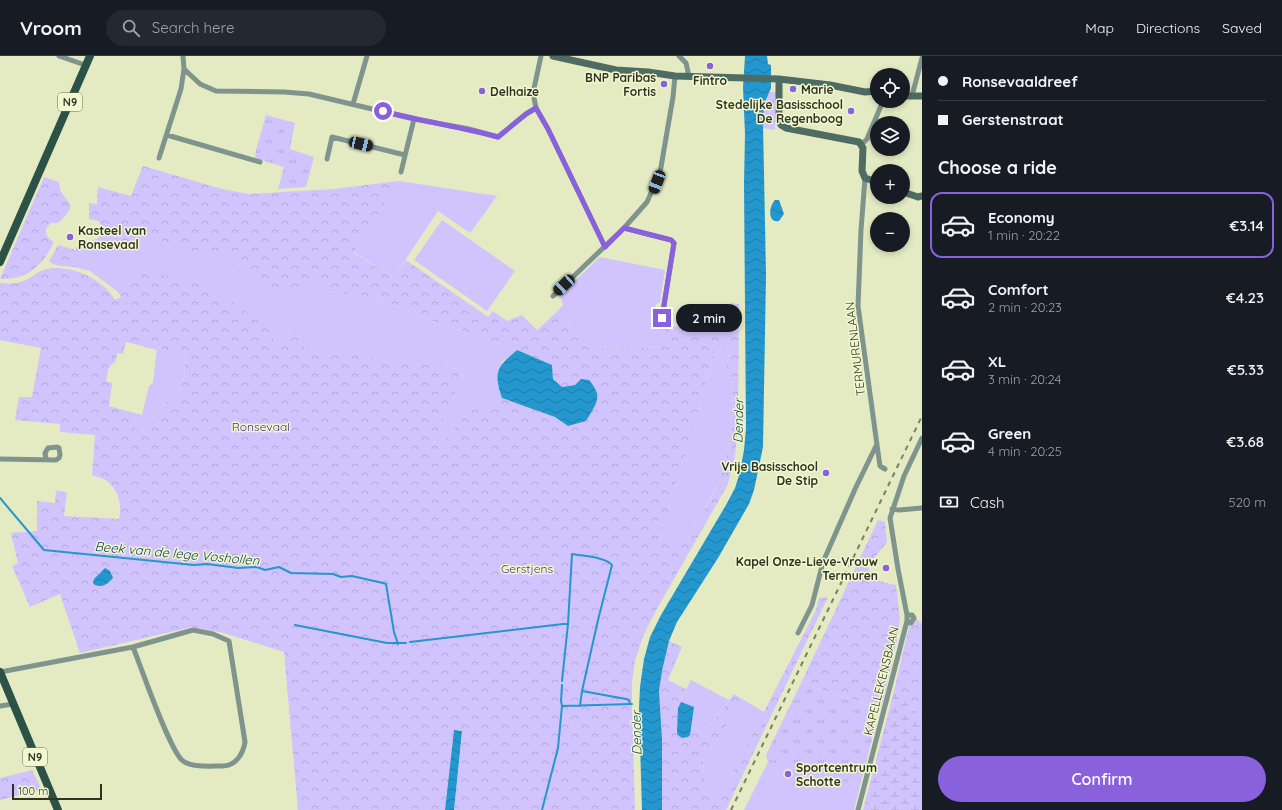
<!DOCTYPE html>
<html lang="en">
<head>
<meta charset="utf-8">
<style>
  body { margin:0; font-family:Quicksand,sans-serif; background:#242831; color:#f1f3f6; height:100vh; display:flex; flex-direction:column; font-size:15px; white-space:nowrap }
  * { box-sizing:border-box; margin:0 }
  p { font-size:13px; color:#9ea1a6 }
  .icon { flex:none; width:22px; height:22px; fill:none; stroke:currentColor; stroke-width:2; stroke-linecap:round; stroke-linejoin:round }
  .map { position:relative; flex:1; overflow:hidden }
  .details { display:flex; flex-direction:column; background:#171b24; width:360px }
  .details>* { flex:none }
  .top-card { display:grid; align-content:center; height:88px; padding:0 16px; background:#171b24 }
  .buttons { position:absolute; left:870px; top:12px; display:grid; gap:8px }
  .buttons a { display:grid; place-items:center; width:40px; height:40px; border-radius:50%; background:#171b24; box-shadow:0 2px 6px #0003; font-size:20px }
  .scale { position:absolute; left:12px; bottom:10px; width:90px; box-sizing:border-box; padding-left:4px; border:2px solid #303323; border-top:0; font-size:11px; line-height:14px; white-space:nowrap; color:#303323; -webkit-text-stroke:3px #f1f8cf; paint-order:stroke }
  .end { position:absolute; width:18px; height:18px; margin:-9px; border:5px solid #8961dc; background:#fff; box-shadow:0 0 0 2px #fff }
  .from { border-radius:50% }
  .bubble { position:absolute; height:28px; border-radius:14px; background:#171b24; box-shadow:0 2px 6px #0003; font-size:13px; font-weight:600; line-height:28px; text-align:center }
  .car { position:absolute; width:12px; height:24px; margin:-12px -6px; border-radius:5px; box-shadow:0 0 3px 1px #0007; background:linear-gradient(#222 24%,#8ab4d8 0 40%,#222 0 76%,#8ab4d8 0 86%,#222 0) }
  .top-card b { display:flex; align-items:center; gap:14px; height:38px; font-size:15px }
  .top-card b+b { border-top:1px solid #363941 }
  .top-card i { width:10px; height:10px; background:#f1f3f6 }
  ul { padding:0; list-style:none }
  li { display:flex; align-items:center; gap:12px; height:66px; margin:0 8px 6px; padding:0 8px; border:2px solid transparent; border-radius:12px }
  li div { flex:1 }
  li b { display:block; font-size:15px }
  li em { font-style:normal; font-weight:600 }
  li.on { border-color:#8961dc }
  li>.icon { width:36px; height:36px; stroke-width:1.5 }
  h2 { padding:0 16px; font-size:18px; line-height:48px }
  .pay { display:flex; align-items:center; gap:10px; height:44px; padding:0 16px; font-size:15px }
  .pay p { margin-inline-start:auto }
  .cta { display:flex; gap:8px; margin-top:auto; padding:8px 16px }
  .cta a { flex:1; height:46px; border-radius:24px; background:#8961dc; color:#fff; font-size:16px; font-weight:600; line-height:46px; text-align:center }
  header { display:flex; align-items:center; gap:24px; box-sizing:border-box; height:56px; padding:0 20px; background:#171b24; border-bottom:1px solid #363941 }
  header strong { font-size:19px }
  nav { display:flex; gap:22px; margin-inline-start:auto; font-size:14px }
  .search { width:280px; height:36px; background:#242831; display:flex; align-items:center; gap:10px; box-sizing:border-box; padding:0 14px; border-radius:22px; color:#9ea1a6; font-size:15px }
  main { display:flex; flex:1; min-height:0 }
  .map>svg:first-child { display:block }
  .grass { fill:#d1c3fe }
  .forest { fill:url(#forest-crowns); fill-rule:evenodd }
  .wetland { fill:url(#wetland-marsh) }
  .park { fill:url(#park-tufts) }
  .water { fill:url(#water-waves) }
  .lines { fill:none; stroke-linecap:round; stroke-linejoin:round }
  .stream { stroke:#2397ce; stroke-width:2 }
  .street { stroke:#80948e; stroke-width:5 }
  .secondary { stroke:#4f6c64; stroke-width:7 }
  .primary { stroke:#2c5147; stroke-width:8 }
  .rail { stroke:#7c8066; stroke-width:2; stroke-dasharray:5 5; stroke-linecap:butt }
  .route { stroke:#8961dc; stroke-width:5 }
  .poi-dot { fill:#8961dc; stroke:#f1f8cf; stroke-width:1.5 }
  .labels { text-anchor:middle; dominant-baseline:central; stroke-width:3; stroke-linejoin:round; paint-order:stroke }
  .shield { fill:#f1f8cf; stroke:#6a6e57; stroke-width:1 }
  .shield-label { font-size:11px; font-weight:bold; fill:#303323 }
  .poi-label { font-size:12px; font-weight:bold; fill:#303323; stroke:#f1f8cf; text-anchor:end }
  .street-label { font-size:12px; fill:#303323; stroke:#f1f8cf }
  .park-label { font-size:12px; fill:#4e298d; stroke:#f1f8cf }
  .water-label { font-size:13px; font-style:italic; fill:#19455c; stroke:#f1f8cf }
</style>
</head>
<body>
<header>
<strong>Vroom</strong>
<div class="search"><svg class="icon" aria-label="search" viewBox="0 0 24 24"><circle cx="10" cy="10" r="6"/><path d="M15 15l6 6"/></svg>Search here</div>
<nav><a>Map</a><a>Directions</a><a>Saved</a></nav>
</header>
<main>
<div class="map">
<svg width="922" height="754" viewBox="0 0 922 754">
  <defs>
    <pattern id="forest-crowns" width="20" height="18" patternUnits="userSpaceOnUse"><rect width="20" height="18" fill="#d1c3fe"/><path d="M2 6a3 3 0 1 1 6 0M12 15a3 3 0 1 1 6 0" fill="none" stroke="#b4a8d9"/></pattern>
    <pattern id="wetland-marsh" width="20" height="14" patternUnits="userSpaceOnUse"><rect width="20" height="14" fill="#d1c3fe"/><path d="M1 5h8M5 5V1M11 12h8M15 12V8" fill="none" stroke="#b4a8d9"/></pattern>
    <pattern id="park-tufts" width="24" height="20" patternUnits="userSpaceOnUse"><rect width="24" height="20" fill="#d1c3fe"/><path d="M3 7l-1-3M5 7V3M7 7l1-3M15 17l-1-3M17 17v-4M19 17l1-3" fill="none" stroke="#b4a8d9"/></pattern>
    <pattern id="water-waves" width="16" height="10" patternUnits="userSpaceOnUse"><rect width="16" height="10" fill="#2397ce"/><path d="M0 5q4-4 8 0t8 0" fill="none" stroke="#1f7ca7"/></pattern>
  </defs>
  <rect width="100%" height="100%" fill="#e4ebc2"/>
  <path class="grass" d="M 399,125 L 497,140 L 470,177 L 438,155 L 394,221 L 353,196 Z
    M 442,164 L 515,215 L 487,255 L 414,204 Z
    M 102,172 L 122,183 L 110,194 L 124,198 L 147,177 L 156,180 L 167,189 L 205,199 L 228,201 L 253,221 L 318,226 L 318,235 L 365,240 L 383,244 L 421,261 L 517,294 L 502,306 L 497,327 L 502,342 C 495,348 486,346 478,350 C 462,358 452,377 442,391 L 433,388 L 465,314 L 305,292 L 299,287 L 302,272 L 292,271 L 282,285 L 268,282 L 125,226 L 118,236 L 90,215 L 75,211 L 84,185 L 92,187 L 94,184 C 100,182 101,178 102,172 Z
    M 600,201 L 665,214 L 660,246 L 656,248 L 653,262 L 661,263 L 661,265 L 667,291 L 603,293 L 583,289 L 559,254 L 563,249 L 560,239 Z
    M 730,289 L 726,318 L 732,324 C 734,356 731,388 721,418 C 713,443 696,466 682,488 L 659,485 L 692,376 L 713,301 L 718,294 Z
    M 157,290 L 165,295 L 186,297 L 184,322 L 178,339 L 167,346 L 161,352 L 142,376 L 135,372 L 134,357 L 142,359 L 149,330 L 153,327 Z
    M 691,624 L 729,644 L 705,676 L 689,673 L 681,644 Z
    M 744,644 L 764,656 L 721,741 L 705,732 L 703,705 Z
    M 768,706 L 860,730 L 854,754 L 744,754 Z"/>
  <path class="forest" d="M 143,110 L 222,133 L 249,138 L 334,133 L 399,125 L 353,197 L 394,221 L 406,204 L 488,261 L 493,255 L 507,265 L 522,259 L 537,274 L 559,254 L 583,289 L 603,293 L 667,291 L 662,270 L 729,272 L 731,247 L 739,248 L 738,368 L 735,400 L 728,428 L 658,551 L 643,580 L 635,605 L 632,627 L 632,649 L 635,754 L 454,754 L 462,675 L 454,674 L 445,754 L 298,754 L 284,596 L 224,577 L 192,571 L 80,597 L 60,538 L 30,551 L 12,510 L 18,507 L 11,477 L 37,475 L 37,445 L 55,447 L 56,434 L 67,437 L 64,460 L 119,463 C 122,449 119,435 107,425 C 103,422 96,421 92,419 L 95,379 L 60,376 L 60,368 L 15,364 L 19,341 L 32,341 L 41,292 L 0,284 L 0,227 C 11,228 19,228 30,222 C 34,219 38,216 43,214 C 67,206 103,222 115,244 L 121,241 L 118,236 L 124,226 L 149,216 L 202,228 L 230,244 L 270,274 L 268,282 L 282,285 L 292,271 L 298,268 L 302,272 L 299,287 L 305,292 L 465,314 L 433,388 L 441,391 C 452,377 462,358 478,350 C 486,346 495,348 502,342 L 555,361 L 568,370 L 575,329 L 562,331 L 553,323 L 552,309 L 517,294 L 421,261 L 383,244 L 365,240 L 318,235 L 318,226 L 298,225 L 298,235 L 281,237 L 253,221 L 228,201 L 192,198 L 167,189 L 156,180 L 147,177 C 137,187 124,204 109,203 L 110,194 L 122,183 L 102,172 L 99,165 L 89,163 L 89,147 L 97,148 L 98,131 L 131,140 ZM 126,286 L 157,294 L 158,290 L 165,295 L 186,298 L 184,322 L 178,339 L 167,346 L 161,352 L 142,376 L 135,372 L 134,357 L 109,350 L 112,327 L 106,325 L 109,311 L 116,305 L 117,297 L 123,298 ZM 729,289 L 726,319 L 732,324 C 734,356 731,388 721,418 C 714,443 696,466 682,487 L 659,485 L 692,376 L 713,301 L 718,294 Z
    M 44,121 L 59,126 C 60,149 85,143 58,167 L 51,167 C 43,173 45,181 54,186 C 42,210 28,224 0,223 Z
    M 78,186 L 83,188 L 75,211 C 67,210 54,211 49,205 L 58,189 L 76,194 Z
    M 878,464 L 885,466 L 887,486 L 868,510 C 871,525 883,526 896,529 L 900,562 L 898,581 L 881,653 L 801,627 Z
    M 828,541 L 726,754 L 662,754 L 662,683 L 659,635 L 662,615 L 669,585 L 682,591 L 668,624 L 686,633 L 681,644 L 693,647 L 690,673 L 705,676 L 734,638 L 744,644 L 703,705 L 705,732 L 721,740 L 816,554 L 819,542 Z
    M 912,558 L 922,568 L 922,662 L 894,635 Z
    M 32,714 L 42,734 L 0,744 L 0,722 Z"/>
  <path class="wetland" d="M 894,635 L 922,662 L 922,754 L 863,754 Z"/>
  <path class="park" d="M 769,36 L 776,36 L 775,74 L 763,72 L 764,48 Z
    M 266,59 L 295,67 L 290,93 L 314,101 L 306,131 L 278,133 L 284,111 L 255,102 L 256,94 Z
    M 801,627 L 871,650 L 865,669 L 875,672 L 860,730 L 768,706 L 766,699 Z"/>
  <path class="water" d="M 745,0 L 767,0 L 768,8 L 771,9 L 771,32 L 764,48 L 763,67 L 766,219 L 763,391 L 754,434 L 749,448 L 718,502 L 677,566 L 669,585 L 662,615 L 659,635 L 662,683 L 662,754 L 642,754 L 639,652 L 640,631 L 644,603 L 650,581 L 661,559 L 726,449 L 735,432 L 740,416 L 744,394 L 746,372 L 744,128 L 745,78 L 743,31 Z
    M 775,144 L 779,144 L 784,158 L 779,165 C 767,167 769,150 775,144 Z
    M 517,294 L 552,309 L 553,323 L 562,331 L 575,329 L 581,323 L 589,324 C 604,342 596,347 586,365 L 568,370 L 555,361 L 502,342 C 493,316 497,311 517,294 Z
    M 105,512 L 110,515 L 113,522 C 107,528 103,532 95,529 L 93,527 L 94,523 Z
    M 681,646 L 694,651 L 690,679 L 688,681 L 682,682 L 678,679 L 677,677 L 678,652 Z
    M 454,674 L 462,675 L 454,754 L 445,754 Z"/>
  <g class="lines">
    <path class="stream" d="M 0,442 L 44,494 L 194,509 L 207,508 L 238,512 L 257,511 L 265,514 L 279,511 L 291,517 L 333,518 L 341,521 L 352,520 L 383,527 L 386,528 L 394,576 L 398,588
      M 568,568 L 572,498 C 582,500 606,501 612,509 L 598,564 L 582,635
      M 295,569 L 387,587 L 406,587
      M 410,586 L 563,568 L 568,568 L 562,625
      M 562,629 L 561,645 L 562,650 L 632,648
      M 580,650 L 582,635 L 626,643 L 629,644 L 630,648
      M 542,754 L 558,692 L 562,650"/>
    <path class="street" d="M 59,0 L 85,9
      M 183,0 L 184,13 L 200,28 L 216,35 L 284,36 L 309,38 L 414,63 L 469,73 L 498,81 L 526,58 L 536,52
      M 541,0 L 533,37 L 536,52 L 548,73 L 605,191
      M 679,0 L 686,7 L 689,20
      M 912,40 L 922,2
      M 353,48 L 367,0
      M 167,79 L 260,106
      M 862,88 L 867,83 L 883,45
      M 159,102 L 181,33 L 184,13
      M 327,103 L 332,81 L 405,99
      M 401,116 L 414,63
      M 865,122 L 861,174 L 858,250 L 877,389 L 880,410 L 885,413
      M 624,172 L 671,184 L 674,187 L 662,261
      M 553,240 L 624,172 L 647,146 L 660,117 L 673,41 L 675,20
      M 0,403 L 56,404 L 59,402 L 60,399 L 59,392 L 57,391 L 48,392 L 45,397 L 46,403
      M 892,453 L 899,454 L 922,452
      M 907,565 L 911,567 L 914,562 L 912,559 L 907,559
      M 798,577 L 812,549 L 823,506 L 856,431 L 876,390
      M 0,616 L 133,591 L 193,574 L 213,578 L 229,585 L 245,686 C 243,698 236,710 222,710 C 211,710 193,712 183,705 C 170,696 141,611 133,591
      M 0,650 L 13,648
      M 858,754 L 907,565 L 907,559 L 898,513 L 890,462 L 904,420 L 922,382"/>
    <path class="secondary" d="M 553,0 L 616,14 L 648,16 L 675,20 L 779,23 L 830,29 L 865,36 L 877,35
      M 779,23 L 779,65 L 781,69 L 786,72 L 859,86 L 863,92 L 862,115 L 865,122 L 877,126
      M 903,40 L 922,40
      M 903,136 L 918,141 L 922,140"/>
    <path class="primary" d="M 0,206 L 90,0
      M 0,616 L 58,754"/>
    <path class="rail" d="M 731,754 L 922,360"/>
  </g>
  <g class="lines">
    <path class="route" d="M 383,55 C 421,65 460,71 498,81 L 526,58 L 536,52 L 548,73 L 605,191 L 624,172 L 671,184 L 674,187 L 662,262"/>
  </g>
  <g class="poi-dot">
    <circle cx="710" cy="10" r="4"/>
    <circle cx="664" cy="28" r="4"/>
    <circle cx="793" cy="33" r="4"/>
    <circle cx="482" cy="35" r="4"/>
    <circle cx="851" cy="55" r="4"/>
    <circle cx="70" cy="181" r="4"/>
    <circle cx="826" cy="417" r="4"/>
    <circle cx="886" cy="512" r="4"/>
    <circle cx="788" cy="718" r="4"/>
  </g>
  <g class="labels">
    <g class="shield">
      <rect x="58" y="37" width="24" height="18" rx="3"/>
      <rect x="23" y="692" width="24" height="18" rx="3"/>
    </g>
    <g class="shield-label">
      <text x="70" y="46">N9</text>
      <text x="35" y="701">N9</text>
    </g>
    <g class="poi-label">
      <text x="656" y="21">BNP Paribas<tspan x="656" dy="14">Fortis</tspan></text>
      <text x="710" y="24" text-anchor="middle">Fintro</text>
      <text x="801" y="33" text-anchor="start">Marie</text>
      <text x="490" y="35" text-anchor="start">Delhaize</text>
      <text x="843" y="48">Stedelijke Basisschool<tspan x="843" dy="14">De Regenboog</tspan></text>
      <text x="78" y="174" text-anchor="start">Kasteel van<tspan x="78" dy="14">Ronsevaal</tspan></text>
      <text x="818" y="410">Vrije Basisschool<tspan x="818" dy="14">De Stip</tspan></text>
      <text x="878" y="505">Kapel Onze-Lieve-Vrouw<tspan x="878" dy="14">Termuren</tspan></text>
      <text x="796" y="711" text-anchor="start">Sportcentrum<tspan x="796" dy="14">Schotte</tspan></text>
    </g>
    <g class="street-label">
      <text transform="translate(855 293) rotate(-97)">TERMURENLAAN</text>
      <text transform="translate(881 625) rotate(-76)">KAPELLEKENSBAAN</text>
    </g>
    <g class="park-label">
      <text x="261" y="370">Ronsevaal</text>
      <text x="527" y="512">Gerstjens</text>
    </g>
    <g class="water-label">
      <text transform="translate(738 365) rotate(-89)">Dender</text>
      <text transform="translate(177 497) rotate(5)">Beek van de lege Voshollen</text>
      <text transform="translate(636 677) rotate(-91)">Dender</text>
    </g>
  </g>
</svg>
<div class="buttons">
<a><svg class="icon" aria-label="locate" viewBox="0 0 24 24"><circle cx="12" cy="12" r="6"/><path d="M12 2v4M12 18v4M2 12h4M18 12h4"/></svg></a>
<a><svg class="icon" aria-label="layers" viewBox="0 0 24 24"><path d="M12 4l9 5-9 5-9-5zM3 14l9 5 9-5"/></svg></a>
<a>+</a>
<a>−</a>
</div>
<div class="scale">100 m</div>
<i class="end from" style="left:383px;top:55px"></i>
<i class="end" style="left:662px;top:262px"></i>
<div class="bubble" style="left:676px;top:248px;width:66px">2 min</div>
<i class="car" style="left:361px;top:88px;rotate:103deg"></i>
<i class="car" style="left:657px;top:126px;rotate:201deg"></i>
<i class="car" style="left:564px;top:229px;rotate:227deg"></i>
</div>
<section class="details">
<div class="top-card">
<b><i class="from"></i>Ronsevaaldreef</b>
<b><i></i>Gerstenstraat</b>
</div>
<h2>Choose a ride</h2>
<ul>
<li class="on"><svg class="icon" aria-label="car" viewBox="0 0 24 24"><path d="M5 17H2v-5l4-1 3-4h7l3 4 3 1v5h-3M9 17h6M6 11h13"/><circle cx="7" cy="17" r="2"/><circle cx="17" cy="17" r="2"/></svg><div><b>Economy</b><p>1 min · 20:22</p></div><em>€3.14</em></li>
<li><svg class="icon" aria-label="car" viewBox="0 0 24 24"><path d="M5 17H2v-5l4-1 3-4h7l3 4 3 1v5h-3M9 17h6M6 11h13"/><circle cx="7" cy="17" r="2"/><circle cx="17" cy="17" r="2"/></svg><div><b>Comfort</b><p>2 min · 20:23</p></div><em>€4.23</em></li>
<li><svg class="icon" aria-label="car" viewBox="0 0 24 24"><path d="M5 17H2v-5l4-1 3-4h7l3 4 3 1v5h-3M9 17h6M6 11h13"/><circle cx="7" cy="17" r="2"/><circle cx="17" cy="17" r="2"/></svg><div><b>XL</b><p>3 min · 20:24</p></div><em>€5.33</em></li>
<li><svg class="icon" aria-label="car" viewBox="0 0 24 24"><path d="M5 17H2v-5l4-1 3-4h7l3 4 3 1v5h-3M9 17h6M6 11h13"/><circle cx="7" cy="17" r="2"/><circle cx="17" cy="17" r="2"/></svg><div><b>Green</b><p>4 min · 20:25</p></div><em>€3.68</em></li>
</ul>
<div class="pay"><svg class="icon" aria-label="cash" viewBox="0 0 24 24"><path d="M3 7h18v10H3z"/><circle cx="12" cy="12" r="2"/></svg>Cash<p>520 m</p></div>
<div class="cta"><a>Confirm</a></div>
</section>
</main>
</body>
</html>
